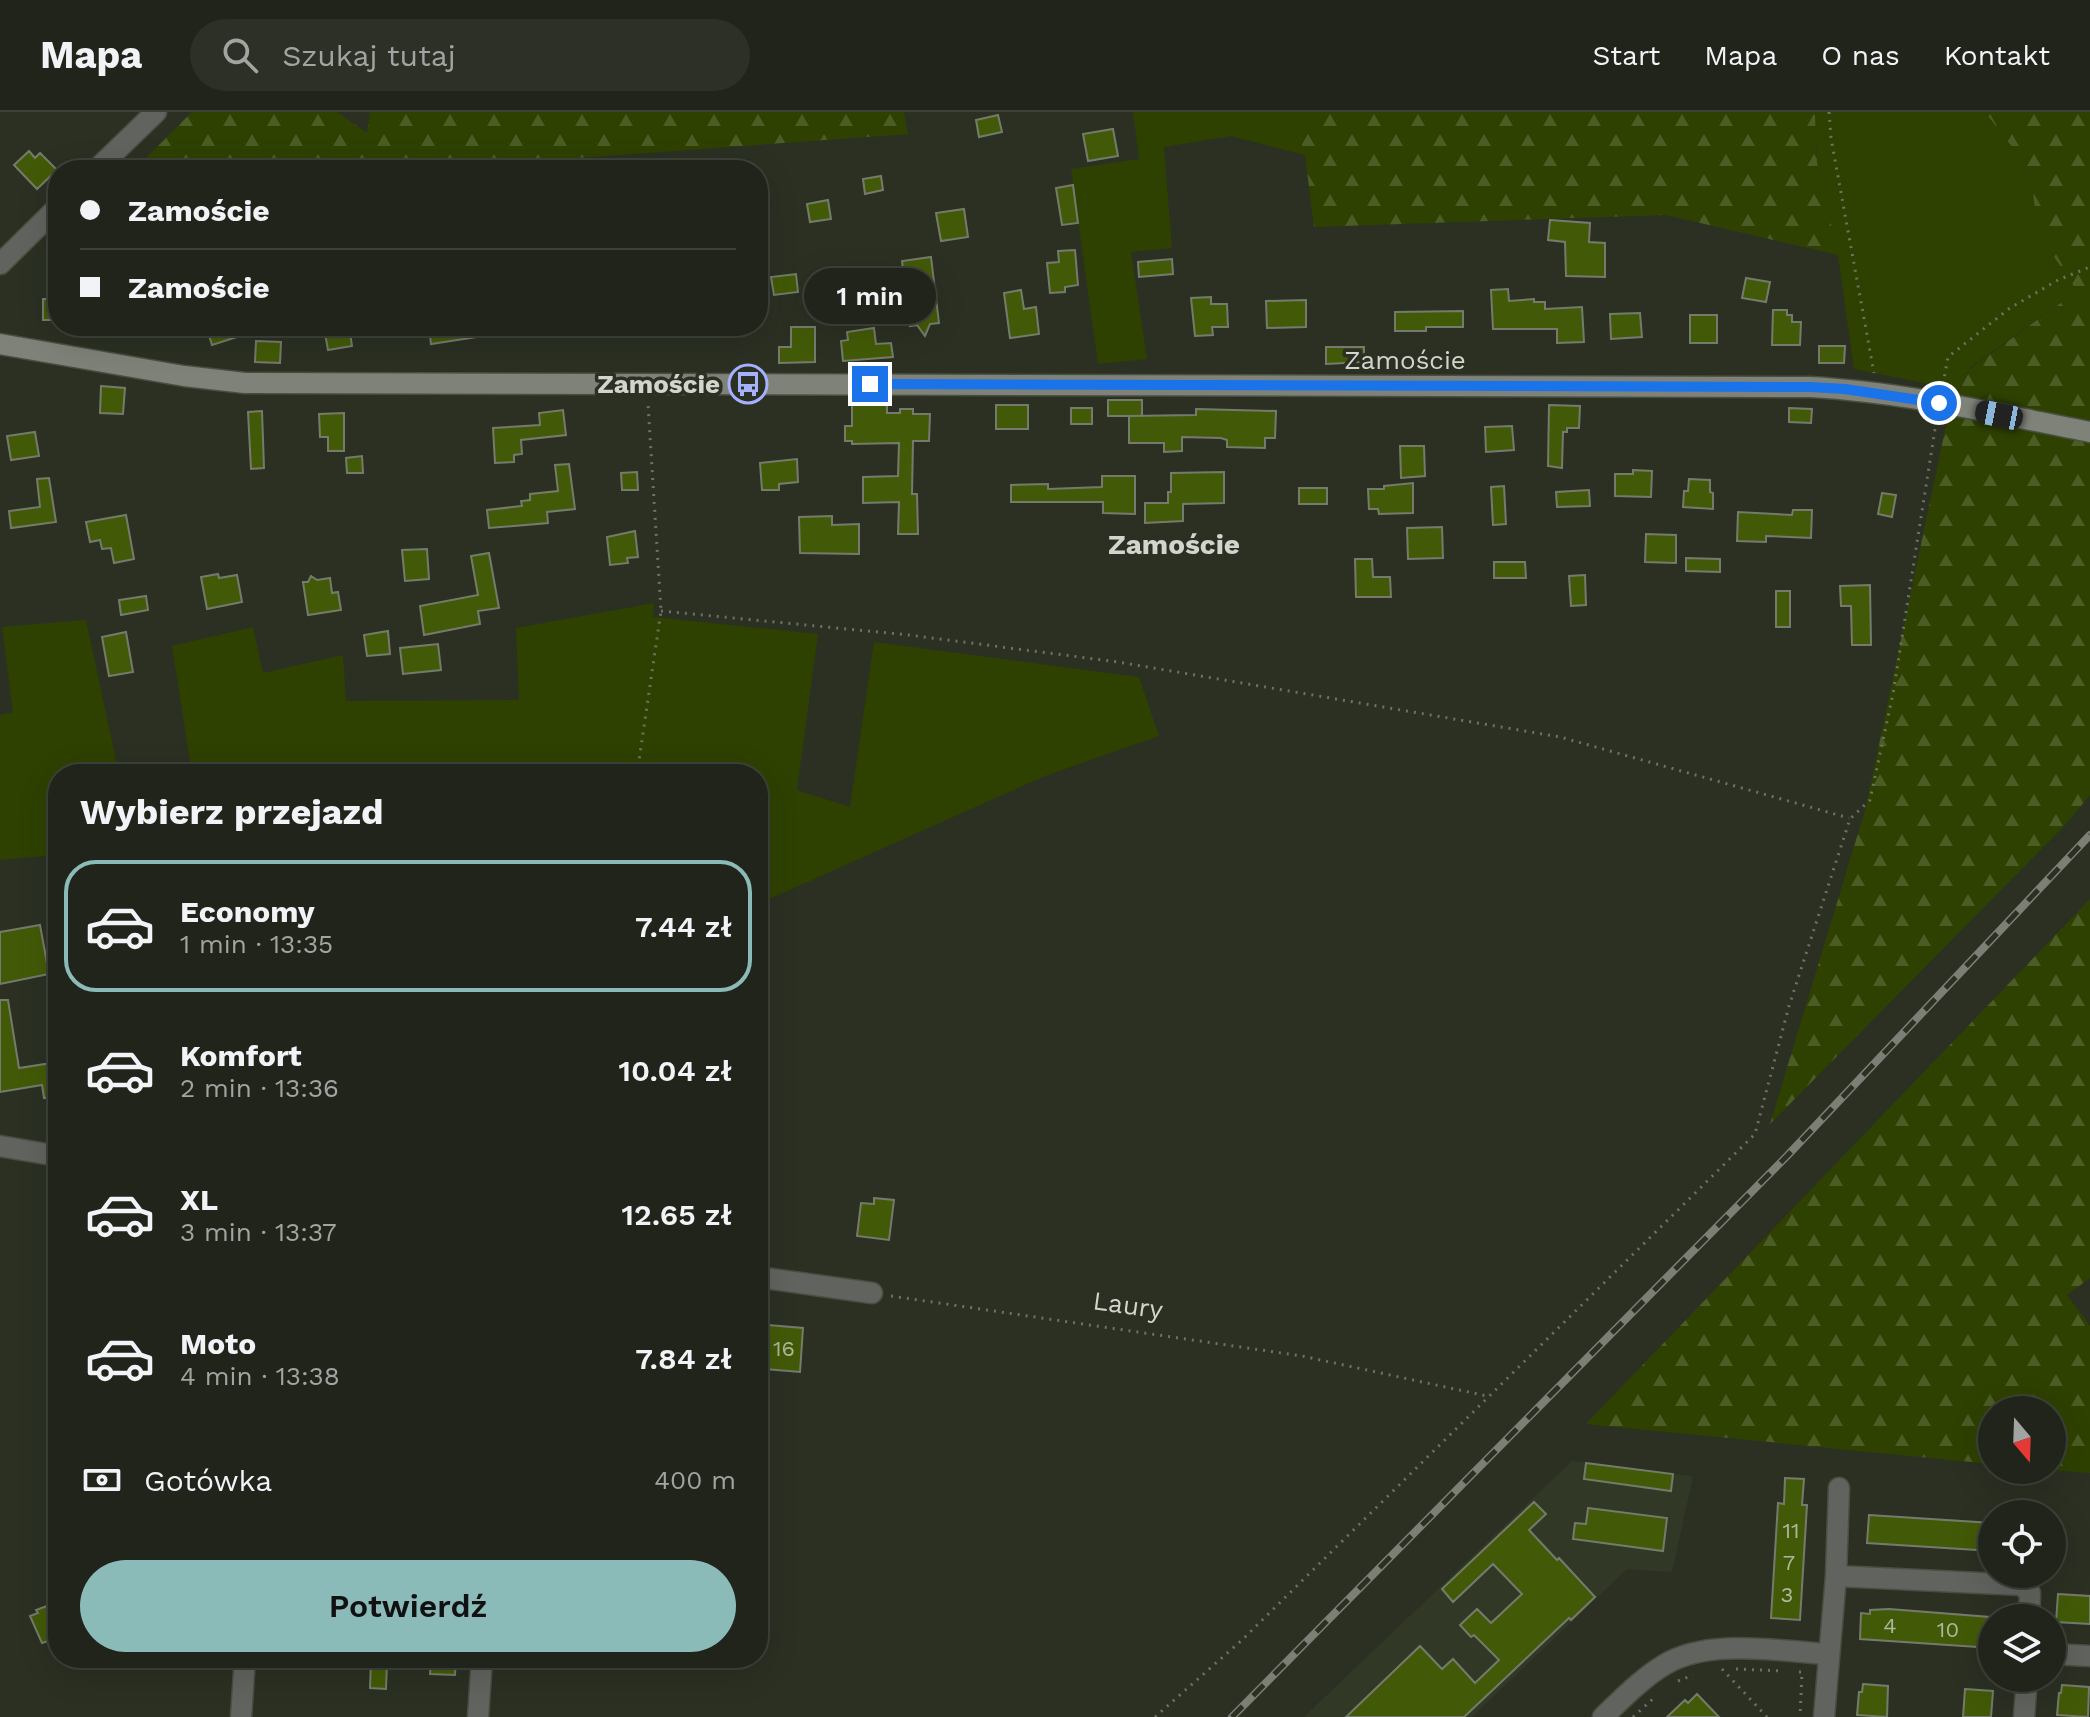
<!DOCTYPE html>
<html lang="pl">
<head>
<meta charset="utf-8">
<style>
  body { margin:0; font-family:"Work Sans",sans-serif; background:#2d3027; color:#f1f3f6; height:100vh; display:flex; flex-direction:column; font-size:30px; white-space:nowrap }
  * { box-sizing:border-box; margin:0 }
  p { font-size:26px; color:#a2a4a2 }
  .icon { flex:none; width:44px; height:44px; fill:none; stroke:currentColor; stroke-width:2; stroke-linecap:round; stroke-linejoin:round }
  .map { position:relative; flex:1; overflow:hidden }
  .drawer { position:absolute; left:48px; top:652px; width:720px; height:904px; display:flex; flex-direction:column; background:#20241a; border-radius:32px; box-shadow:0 8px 32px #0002,0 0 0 2px #3d4139 }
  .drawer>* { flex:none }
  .hud { position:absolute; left:48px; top:48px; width:720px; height:176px; border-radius:32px; box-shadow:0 8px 32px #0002,0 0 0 2px #3d4139; display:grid; align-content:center; height:176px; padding:0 32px; background:#20241a }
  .needle { width:52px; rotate:161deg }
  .fabs { position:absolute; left:1978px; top:1284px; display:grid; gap:16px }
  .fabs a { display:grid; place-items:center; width:88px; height:88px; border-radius:50%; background:#20241a; box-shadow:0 8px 32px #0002,0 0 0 2px #3d4139; font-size:40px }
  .end { position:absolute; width:36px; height:36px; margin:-18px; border:10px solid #1a73e8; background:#fff; box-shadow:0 0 0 4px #fff }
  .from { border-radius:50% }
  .bubble { position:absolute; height:56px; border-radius:28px; background:#20241a; box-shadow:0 8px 32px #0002,0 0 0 2px #3d4139; font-size:26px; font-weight:600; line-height:56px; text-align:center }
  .car { position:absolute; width:24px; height:48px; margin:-24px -12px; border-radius:10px; box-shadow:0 0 6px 2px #0007; background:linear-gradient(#222 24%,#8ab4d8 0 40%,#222 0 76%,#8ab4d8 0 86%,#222 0) }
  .hud b { display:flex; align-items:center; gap:28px; height:76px; font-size:30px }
  .hud b+b { border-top:2px solid #3d4139 }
  .hud i { width:20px; height:20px; background:#f1f3f6 }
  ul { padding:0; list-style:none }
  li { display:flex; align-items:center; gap:24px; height:132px; margin:0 16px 12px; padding:0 16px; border:4px solid transparent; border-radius:32px }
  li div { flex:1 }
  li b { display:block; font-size:30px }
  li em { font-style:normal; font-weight:600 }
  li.active { border-color:#8bbbb9 }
  li>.icon { width:72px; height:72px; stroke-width:1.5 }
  h2 { padding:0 32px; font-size:36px; line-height:96px }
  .pay { display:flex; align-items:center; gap:20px; height:88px; padding:0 32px; font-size:30px }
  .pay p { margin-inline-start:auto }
  .primary-button { display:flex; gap:16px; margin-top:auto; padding:16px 32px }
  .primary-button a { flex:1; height:92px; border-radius:48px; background:#8bbbb9; color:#111; font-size:32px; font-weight:600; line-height:92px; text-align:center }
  header { display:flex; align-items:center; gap:48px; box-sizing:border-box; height:112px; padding:0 40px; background:#20241a; border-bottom:2px solid #3d4139 }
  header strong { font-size:38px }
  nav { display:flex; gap:44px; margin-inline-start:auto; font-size:28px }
  .search { width:560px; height:72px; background:#2d3027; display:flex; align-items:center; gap:20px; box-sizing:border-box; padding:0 28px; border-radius:44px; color:#a2a4a2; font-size:30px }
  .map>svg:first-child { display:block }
  .built { fill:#313926 }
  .green { fill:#2e4101 }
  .forest { fill:url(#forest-firs) }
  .building { fill:#425a07; stroke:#757b6c; stroke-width:2 }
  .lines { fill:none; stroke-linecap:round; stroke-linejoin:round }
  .street-casing { stroke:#494e42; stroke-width:23 }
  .secondary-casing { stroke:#494e42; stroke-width:23 }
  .path { stroke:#6d7166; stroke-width:3; stroke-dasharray:2 6; stroke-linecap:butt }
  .street { stroke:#61645e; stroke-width:20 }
  .secondary { stroke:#7e8278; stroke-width:20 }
  .rail-casing { stroke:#7b7f75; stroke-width:8 }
  .rail { stroke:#2b3023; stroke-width:5; stroke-dasharray:15; stroke-linecap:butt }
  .route { stroke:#1a73e8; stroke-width:10 }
  .labels { text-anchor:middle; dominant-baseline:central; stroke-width:7; stroke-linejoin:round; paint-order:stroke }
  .number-label { font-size:22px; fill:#aeb69c }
  .street-label { font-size:26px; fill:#d2d5cd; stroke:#2b3023 }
  .poi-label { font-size:26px; font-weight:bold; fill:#d2d5cd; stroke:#2b3023; text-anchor:end }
  .neighbourhood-label { font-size:28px; font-weight:bold; fill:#d2d5cd; stroke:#2b3023 }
</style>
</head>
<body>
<header>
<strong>Mapa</strong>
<div class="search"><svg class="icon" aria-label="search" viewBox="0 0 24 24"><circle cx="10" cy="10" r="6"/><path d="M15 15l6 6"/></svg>Szukaj tutaj</div>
<nav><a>Start</a><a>Mapa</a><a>O nas</a><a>Kontakt</a></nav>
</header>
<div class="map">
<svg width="2090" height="1605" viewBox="0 0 2090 1605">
  <defs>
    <pattern id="forest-firs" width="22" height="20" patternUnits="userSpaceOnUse" patternTransform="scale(2)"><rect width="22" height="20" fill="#2e4101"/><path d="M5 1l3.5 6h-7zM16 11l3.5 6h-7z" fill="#4b5c25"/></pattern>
  </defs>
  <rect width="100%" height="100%" fill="#2b3023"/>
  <path class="built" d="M 1572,1349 L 1693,1364 L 1672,1460 L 1627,1457 L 1472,1605 L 1304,1605 Z"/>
  <path class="green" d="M 1133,0 L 1297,0 L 1293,5 L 1305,43 L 1231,24 L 1164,35 L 1172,136 L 1131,140 L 1147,247 L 1098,252 L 1071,57 L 1139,47 Z
    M 1815,0 L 1985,0 L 2030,58 L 2038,121 L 2077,179 L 1971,255 L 1959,278 L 1854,257 L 1838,144 L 1817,50 Z
    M 654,491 L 653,505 L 818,522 L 797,678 L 850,695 L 874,530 L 1139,565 L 1159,624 L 1045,664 L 758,792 L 758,662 L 192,662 L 172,534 L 253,515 L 263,561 L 343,543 L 346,589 L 519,588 L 516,516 Z
    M 86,508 L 119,662 L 58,662 L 58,743 L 0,748 L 0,603 L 13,600 L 2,515 Z"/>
  <path class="forest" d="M 192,0 L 337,0 L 367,21 L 370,0 L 904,0 L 908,22 L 411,58 L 134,58 Z
    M 1297,0 L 1815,0 L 1817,50 L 1838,143 L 1666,103 L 1314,115 L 1305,43 L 1292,5 Z
    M 1985,0 L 2090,0 L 2090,683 L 2065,713 L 1770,1012 L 1866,695 L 1949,299 L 1971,256 L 2077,179 L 2038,121 L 2030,58 Z
    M 2090,787 L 2090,1166 L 2067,1183 L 2090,1214 L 2090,1361 L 2052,1358 L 2052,1298 L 1992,1298 L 1992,1352 L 1586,1312 Z"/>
  <path class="building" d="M 998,3 L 1002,20 L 979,25 L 976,8 Z
    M 1113,17 L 1118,44 L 1088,49 L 1083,22 Z
    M 29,39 L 35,46 L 40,41 L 57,58 L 37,77 L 14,53 Z
    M 881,64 L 883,78 L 865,82 L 863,67 Z
    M 1073,73 L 1078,111 L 1062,113 L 1056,76 Z
    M 828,88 L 831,107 L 810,110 L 807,92 Z
    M 964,97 L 968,125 L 941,129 L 936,101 Z
    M 1550,108 L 1590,111 L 1589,130 L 1605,131 L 1605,165 L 1566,164 L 1565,130 L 1548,128 Z
    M 1075,138 L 1078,173 L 1065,175 L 1065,180 L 1050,181 L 1047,151 L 1059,150 L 1058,139 Z
    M 931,145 L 939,211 L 930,212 L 925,224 L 917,213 L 910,214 L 902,149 Z
    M 1172,147 L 1173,162 L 1139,165 L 1138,150 Z
    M 796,162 L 798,180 L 774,183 L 771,165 Z
    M 1746,166 L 1770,170 L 1766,190 L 1742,186 Z
    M 1508,177 L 1509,189 L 1534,187 L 1534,190 L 1545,190 L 1545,197 L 1582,195 L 1584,230 L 1557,231 L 1557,217 L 1493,217 L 1491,178 Z
    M 1021,178 L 1024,197 L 1036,195 L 1039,222 L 1010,226 L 1004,181 Z
    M 1211,185 L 1211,192 L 1227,192 L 1228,215 L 1212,215 L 1213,223 L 1195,224 L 1191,186 Z
    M 43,187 L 58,187 L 58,208 L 43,208 Z
    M 1306,188 L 1306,215 L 1267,216 L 1266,189 Z
    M 1773,198 L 1787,198 L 1787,203 L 1792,203 L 1792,210 L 1801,210 L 1800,233 L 1772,233 Z
    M 1463,199 L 1463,215 L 1426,215 L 1426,219 L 1395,219 L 1395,200 Z
    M 1640,201 L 1642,225 L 1611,227 L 1610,202 Z
    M 1690,203 L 1717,203 L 1717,231 L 1690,231 Z
    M 206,214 L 262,214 L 262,217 L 212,233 Z
    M 336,214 L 349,214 L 352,234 L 328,238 L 324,216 Z
    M 429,214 L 496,214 L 497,222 L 431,232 Z
    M 791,215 L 815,215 L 815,250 L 779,251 L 779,235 L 791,235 Z
    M 874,216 L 876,232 L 891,231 L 893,245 L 843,249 L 841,229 L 848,228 L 847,220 Z
    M 256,229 L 281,230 L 280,251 L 255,250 Z
    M 1819,234 L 1845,234 L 1844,251 L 1819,251 Z
    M 1326,235 L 1364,235 L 1364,250 L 1326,252 Z
    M 101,274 L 125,276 L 123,302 L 100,301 Z
    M 1108,288 L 1142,288 L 1142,304 L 1108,304 Z
    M 887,292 L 887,301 L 900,301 L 900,297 L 913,297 L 913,302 L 930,302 L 929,329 L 913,329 L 912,382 L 917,382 L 918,422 L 898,422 L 899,390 L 863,391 L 863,365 L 898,364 L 899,331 L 852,332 L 852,329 L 845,329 L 845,314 L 852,314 L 852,293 Z
    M 996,293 L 1028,293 L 1028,317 L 996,317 Z
    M 1549,293 L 1580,294 L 1579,316 L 1567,316 L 1567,320 L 1563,320 L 1562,356 L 1548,354 Z
    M 1071,296 L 1092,296 L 1092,312 L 1071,312 Z
    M 1789,296 L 1812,297 L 1811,311 L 1789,310 Z
    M 1196,297 L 1276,299 L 1275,326 L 1265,326 L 1265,336 L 1227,335 L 1227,328 L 1221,326 L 1182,325 L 1182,339 L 1164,340 L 1164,331 L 1129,331 L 1129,304 L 1196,303 Z
    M 563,298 L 566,323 L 521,328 L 522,342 L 514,343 L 514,350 L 495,351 L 493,316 L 540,313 L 539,301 Z
    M 262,299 L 264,356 L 251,357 L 248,300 Z
    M 344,301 L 344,339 L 328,339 L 328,325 L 320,325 L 319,302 Z
    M 1512,314 L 1514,338 L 1486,340 L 1485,315 Z
    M 35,320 L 39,344 L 11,348 L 7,324 Z
    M 1400,334 L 1424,334 L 1425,364 L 1401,366 Z
    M 362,344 L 363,361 L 347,361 L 346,346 Z
    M 797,347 L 798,370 L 779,372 L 779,378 L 762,378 L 760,351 Z
    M 569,352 L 575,397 L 547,400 L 548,411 L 489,416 L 487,398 L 522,394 L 521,389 L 530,388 L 530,382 L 558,379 L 555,353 Z
    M 1633,358 L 1652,359 L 1651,385 L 1615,384 L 1615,362 L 1633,362 Z
    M 637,360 L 638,378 L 622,378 L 621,361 Z
    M 1224,360 L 1224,391 L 1183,392 L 1183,409 L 1145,411 L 1145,391 L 1168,391 L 1168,380 L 1171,380 L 1171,361 Z
    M 1102,364 L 1135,364 L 1135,402 L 1103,401 L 1103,390 L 1011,390 L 1011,373 L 1048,372 L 1048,377 L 1102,375 Z
    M 49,366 L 56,410 L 11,416 L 9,399 L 40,395 L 37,367 Z
    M 1689,367 L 1710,368 L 1710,380 L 1713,381 L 1713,397 L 1683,395 L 1684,379 L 1688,379 Z
    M 1413,371 L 1413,401 L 1379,402 L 1378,397 L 1369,397 L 1368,377 L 1384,377 L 1384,374 Z
    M 1504,374 L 1506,412 L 1493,413 L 1491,375 Z
    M 1299,376 L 1327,376 L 1327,392 L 1299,392 Z
    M 1589,378 L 1590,394 L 1557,395 L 1556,380 Z
    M 1882,381 L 1896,383 L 1892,405 L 1878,402 Z
    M 1793,398 L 1812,398 L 1811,426 L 1766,424 L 1766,430 L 1737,429 L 1738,400 L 1792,403 Z
    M 126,403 L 134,447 L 114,451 L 111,436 L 102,437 L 100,428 L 90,430 L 86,410 Z
    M 832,404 L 832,413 L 859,412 L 859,442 L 800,441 L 799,405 Z
    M 1442,415 L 1443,446 L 1408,447 L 1407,416 Z
    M 635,419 L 638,445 L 627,446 L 628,451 L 610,453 L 607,425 Z
    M 1646,422 L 1676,423 L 1676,451 L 1645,450 Z
    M 427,437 L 429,467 L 405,469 L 402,438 Z
    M 489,441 L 499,496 L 478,499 L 480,512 L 424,523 L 420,494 L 478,483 L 471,444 Z
    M 1686,446 L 1720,447 L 1720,460 L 1686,459 Z
    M 1355,447 L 1372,447 L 1373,465 L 1390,465 L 1391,485 L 1356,485 Z
    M 1494,450 L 1525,450 L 1526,466 L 1494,466 Z
    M 218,462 L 219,466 L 237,463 L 242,490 L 207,497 L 201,465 Z
    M 1585,463 L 1586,493 L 1571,494 L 1569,464 Z
    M 311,464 L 317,468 L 330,466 L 332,481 L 338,480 L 341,498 L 308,503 L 303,470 L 308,470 Z
    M 1870,473 L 1871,533 L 1852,533 L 1851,494 L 1841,494 L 1840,474 Z
    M 1776,479 L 1790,479 L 1790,515 L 1776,515 Z
    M 146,484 L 148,498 L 121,503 L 119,488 Z
    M 388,519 L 390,542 L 367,544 L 364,523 Z
    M 126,520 L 133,560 L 109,564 L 102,525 Z
    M 438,532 L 441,558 L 403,562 L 400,536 Z
    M 40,813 L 49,862 L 0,872 L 0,820 Z
    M 0,888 L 8,888 L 19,956 L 58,950 L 58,984 L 44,986 L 42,973 L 0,980 Z
    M 874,1086 L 894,1088 L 889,1128 L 857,1124 L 861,1091 L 874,1092 Z
    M 768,1213 L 803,1216 L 800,1260 L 765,1257 Z
    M 1586,1351 L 1673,1362 L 1671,1379 L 1584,1367 Z
    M 1785,1366 L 1804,1367 L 1802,1393 L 1807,1393 L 1800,1508 L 1771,1506 L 1778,1391 L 1784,1392 Z
    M 1534,1390 L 1546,1402 L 1529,1418 L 1557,1448 L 1559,1446 L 1595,1485 L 1571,1508 L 1569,1506 L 1464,1605 L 1346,1605 L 1420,1534 L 1442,1557 L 1453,1547 L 1475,1571 L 1499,1548 L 1474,1523 L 1471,1525 L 1460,1513 L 1477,1497 L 1491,1511 L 1522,1482 L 1493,1452 L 1453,1490 L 1442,1477 Z
    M 1588,1396 L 1667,1406 L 1663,1439 L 1573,1427 L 1575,1411 L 1586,1412 Z
    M 1869,1403 L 1992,1411 L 1992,1439 L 1867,1431 Z
    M 2058,1482 L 2090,1484 L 2090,1512 L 2056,1510 Z
    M 55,1491 L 58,1499 L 58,1526 L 42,1531 L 30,1504 L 38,1501 L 36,1498 Z
    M 1889,1497 L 1990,1505 L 1989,1509 L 1992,1510 L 1992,1536 L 1860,1527 L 1861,1501 L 1870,1502 L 1870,1498 Z
    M 431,1546 L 456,1546 L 455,1563 L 430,1562 Z
    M 371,1550 L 387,1551 L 386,1577 L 370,1576 Z
    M 1863,1572 L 1888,1574 L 1887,1605 L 1857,1603 L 1859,1580 L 1862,1580 Z
    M 2062,1573 L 2089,1575 L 2088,1605 L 2057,1603 L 2059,1581 L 2061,1581 Z
    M 1965,1577 L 1993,1579 L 1991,1605 L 1963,1605 Z
    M 1697,1582 L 1719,1605 L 1667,1605 L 1685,1588 L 1688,1591 Z"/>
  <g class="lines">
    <defs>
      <path id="street" d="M 96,58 L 156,0
        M 0,152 L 58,95
        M 0,1034 L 58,1044
        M 758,1165 L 872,1181
        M 1836,1464 L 2021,1473 L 2030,1481 L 2029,1506
        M 2052,1542 L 2090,1544
        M 241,1605 L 245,1546
        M 478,1605 L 482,1546
        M 1603,1605 C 1622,1587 1641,1567 1664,1553 C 1708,1526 1778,1539 1828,1542
        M 1824,1605 L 1836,1464 L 1839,1376
        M 2024,1605 L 2027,1566"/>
      <path id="secondary" d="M 0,232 L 184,264 L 245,271 L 1810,275 C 1904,280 1998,302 2090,320"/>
    </defs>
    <use href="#street" class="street-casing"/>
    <use href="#secondary" class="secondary-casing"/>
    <path class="path" d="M 1829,0 L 1831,26 L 1874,261
      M 1943,272 L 1948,245 L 2010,196 L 2058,168 L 2090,155
      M 661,499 L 909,523 L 1118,550 L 1560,625 L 1849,706
      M 637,662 L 661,499 L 648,292
      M 891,1184 L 1302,1244 L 1487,1284
      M 1722,1557 L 1767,1605
      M 1736,1557 L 1784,1559
      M 1799,1560 L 1802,1560 L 1800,1605
      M 1678,1569 L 1693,1563
      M 1155,1605 L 1242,1528 L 1755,1022 L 1789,894 L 1850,707 L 1870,688 L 1893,582 L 1936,311
      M 1633,1605 L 1655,1585"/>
    <use href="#street" class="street"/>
    <use href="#secondary" class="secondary"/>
    <defs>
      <path id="rail" d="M 1232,1605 L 1787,1044 L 2090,723"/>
    </defs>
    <use href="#rail" class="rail-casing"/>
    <use href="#rail" class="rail"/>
  </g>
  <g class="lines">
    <path class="route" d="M 870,272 L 1810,275 L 1845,277 L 1939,291"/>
  </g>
  <defs>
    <symbol id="bus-ring" viewBox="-11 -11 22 22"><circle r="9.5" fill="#2b3023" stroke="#a5b1fc" stroke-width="1.5"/><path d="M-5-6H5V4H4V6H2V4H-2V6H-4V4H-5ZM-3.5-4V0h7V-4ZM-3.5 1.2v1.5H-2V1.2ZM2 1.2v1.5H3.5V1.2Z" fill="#a5b1fc"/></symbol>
  </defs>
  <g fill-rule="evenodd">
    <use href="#bus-ring" x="726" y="250" width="44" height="44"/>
  </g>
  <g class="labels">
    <g class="number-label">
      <text x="784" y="1236">16</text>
      <text x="1791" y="1418">11</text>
      <text x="1789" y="1450">7</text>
      <text x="1787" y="1482">3</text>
      <text x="1890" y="1513">4</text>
      <text x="1948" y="1517">10</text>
    </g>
    <g class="street-label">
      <text x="1405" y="248">Zamoście</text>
      <text transform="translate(1128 1193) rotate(8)">Laury</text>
    </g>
    <g class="poi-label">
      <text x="720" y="272">Zamoście</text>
    </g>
    <g class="neighbourhood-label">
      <text x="1174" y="432">Zamoście</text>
    </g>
  </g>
</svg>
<div class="fabs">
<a><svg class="needle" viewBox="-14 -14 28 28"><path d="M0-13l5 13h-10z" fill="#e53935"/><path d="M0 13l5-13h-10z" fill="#a2a4a2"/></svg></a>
<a><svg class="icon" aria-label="locate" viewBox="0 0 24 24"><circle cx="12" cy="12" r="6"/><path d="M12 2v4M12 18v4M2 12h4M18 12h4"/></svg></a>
<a><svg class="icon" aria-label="layers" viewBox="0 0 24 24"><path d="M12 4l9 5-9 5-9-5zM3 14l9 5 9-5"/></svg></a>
</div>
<i class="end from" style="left:1939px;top:291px"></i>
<i class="end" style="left:870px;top:272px"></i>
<div class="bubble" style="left:804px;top:156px;width:132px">1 min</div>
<i class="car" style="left:1999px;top:303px;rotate:281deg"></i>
<div class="hud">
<b><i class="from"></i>Zamoście</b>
<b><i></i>Zamoście</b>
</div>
<section class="drawer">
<h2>Wybierz przejazd</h2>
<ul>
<li class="active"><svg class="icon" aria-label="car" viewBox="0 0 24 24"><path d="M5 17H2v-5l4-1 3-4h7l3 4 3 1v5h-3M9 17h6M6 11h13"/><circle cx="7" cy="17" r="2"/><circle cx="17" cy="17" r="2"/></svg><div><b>Economy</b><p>1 min · 13:35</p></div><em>7.44 zł</em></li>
<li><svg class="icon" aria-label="car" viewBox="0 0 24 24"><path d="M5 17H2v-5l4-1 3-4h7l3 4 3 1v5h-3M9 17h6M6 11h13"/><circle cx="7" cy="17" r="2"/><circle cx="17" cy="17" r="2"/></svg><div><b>Komfort</b><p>2 min · 13:36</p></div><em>10.04 zł</em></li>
<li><svg class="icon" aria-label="car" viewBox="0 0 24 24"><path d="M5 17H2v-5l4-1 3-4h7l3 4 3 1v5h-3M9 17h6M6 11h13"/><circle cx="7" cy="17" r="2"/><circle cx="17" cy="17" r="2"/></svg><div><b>XL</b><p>3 min · 13:37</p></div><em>12.65 zł</em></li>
<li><svg class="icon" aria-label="car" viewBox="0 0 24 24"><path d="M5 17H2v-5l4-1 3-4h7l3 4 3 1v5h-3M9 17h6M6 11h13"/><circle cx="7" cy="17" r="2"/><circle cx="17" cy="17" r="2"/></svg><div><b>Moto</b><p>4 min · 13:38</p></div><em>7.84 zł</em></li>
</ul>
<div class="pay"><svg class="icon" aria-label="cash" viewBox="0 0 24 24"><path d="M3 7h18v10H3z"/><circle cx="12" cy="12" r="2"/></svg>Gotówka<p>400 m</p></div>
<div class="primary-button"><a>Potwierdź</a></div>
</section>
</div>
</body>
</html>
